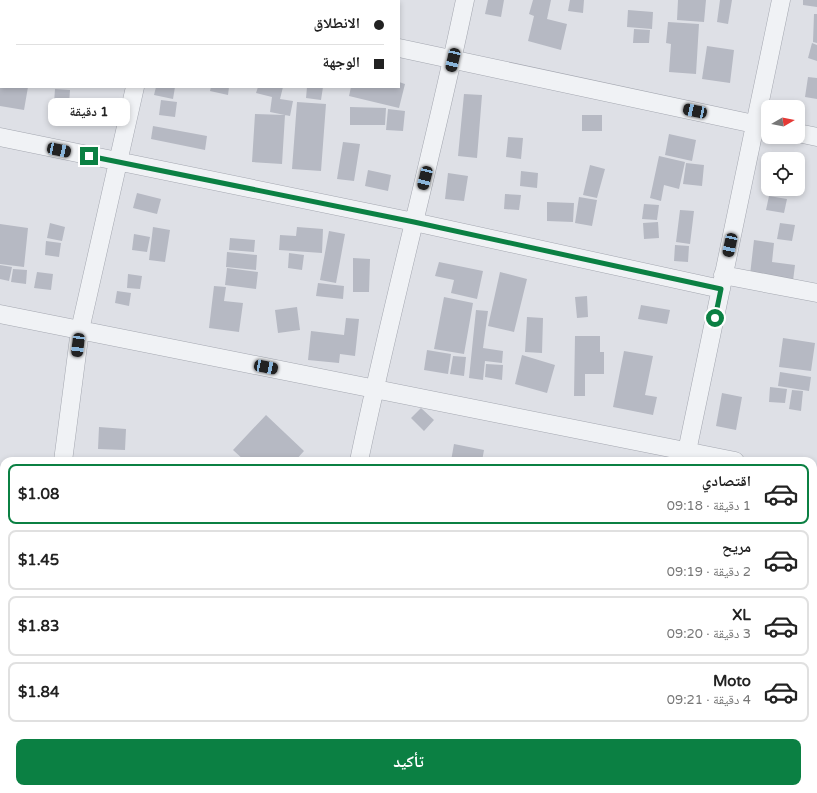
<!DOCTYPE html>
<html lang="ar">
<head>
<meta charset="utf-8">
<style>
  body { margin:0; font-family:"Varela Round","Noto Naskh Arabic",sans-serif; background:#f6f6f6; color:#222; direction:rtl; height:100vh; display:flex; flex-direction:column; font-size:15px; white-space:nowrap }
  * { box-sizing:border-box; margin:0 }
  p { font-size:13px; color:#767676 }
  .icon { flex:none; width:22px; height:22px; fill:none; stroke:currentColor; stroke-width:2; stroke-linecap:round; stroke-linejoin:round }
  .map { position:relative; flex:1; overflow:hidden; direction:ltr }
  .side { position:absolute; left:0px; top:457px; width:817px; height:336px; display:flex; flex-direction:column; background:#fff; border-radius:12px 12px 0 0; box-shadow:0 2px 6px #0003; direction:rtl }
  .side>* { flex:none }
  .hud { position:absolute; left:0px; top:0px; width:400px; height:88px; box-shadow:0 2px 6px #0003; direction:rtl; display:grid; align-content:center; height:88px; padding:0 16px; background:#fff }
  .needle { width:26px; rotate:81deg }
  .fabs { position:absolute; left:761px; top:100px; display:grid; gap:8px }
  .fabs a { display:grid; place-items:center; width:44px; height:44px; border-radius:8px; background:#fff; box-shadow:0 2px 6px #0003; font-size:20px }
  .end { position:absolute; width:18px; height:18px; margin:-9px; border:5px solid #0b8043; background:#fff; box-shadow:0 0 0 2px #fff }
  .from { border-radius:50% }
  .bubble { position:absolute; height:28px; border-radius:8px; background:#fff; box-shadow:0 2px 6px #0003; font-size:13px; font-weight:800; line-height:28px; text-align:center; direction:rtl }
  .car { position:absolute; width:12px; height:24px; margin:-12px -6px; border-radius:5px; box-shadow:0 0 3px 1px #0007; background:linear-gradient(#222 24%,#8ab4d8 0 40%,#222 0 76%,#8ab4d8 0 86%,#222 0) }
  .hud b { display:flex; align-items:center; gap:14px; height:38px; font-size:15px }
  .hud b+b { border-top:1px solid #e0e0e0 }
  .hud i { width:10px; height:10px; background:#222 }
  ul { padding:7px 0 0; list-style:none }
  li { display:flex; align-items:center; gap:12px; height:60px; margin:0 8px 6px; padding:0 8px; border:2px solid #e0e0e0; border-radius:8px }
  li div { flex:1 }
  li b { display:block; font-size:15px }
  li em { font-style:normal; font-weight:800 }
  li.selected { border-color:#0b8043 }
  li>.icon { width:36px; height:36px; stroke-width:1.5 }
  .action { display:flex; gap:8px; margin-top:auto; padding:8px 16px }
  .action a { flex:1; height:46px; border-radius:8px; background:#0b8043; color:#fff; font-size:16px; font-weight:800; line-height:46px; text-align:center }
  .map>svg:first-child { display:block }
  .building { fill:#b6b9c3 }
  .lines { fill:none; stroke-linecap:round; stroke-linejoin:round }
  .street-casing { stroke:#a4a7b0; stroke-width:19 }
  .street { stroke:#f0f2f5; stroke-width:18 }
  .route { stroke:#0b8043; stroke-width:5 }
</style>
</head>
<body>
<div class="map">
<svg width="817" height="793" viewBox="0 0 817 793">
  <rect width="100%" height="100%" fill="#dee0e6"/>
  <path class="building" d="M 488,0 L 504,0 L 501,17 L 485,14 Z
    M 533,0 L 551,0 L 547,19 L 567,24 L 561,50 L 528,41 L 534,16 L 529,14 Z
    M 570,0 L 584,0 L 583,13 L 568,11 Z
    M 678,0 L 706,0 L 704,22 L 677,20 Z
    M 720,0 L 732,0 L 728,24 L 717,22 Z
    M 803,0 L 817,0 L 817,7 L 803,5 Z
    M 628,10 L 653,12 L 652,29 L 627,27 Z
    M 814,14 L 817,14 L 817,43 L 813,42 Z
    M 668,22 L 699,24 L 696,74 L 669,72 L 671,44 L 666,43 Z
    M 634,29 L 650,30 L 649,43 L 633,43 Z
    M 812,43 L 817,45 L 817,61 L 808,58 Z
    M 707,46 L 734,50 L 730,83 L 702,79 Z
    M 808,77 L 817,78 L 817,99 L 805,97 Z
    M 399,82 L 405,84 L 399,108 L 349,96 L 351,87 L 399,87 Z
    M 0,87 L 28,87 L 24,110 L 0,106 Z
    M 156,87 L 175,87 L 173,99 L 154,95 Z
    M 211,87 L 229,87 L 228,95 L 210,91 Z
    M 258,87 L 283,87 L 280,99 L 293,101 L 290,116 L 270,112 L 272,97 L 256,93 Z
    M 307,87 L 323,87 L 321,100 L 306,98 Z
    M 55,89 L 70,90 L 69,104 L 54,103 Z
    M 464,94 L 482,95 L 477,158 L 458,156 Z
    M 161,100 L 177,102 L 175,117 L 159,115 Z
    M 297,102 L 326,104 L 321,171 L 292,169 Z
    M 350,107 L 386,108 L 385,125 L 350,125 Z
    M 388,109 L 405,111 L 403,131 L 386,130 Z
    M 255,114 L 285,115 L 282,164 L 252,162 Z
    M 582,115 L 602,115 L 602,131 L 582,131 Z
    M 153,126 L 207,136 L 205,150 L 151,139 Z
    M 669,134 L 696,140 L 692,161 L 665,155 Z
    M 508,137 L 523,138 L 521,159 L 506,157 Z
    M 343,142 L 360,144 L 354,181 L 337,179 Z
    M 659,156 L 685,162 L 679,189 L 664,185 L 661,201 L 650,198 Z
    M 686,163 L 704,165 L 702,186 L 683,184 Z
    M 590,165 L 605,169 L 597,198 L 583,195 Z
    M 368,170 L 391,175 L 388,191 L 365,186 Z
    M 521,171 L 538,173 L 537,188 L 520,186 Z
    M 448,173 L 468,176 L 464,201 L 445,199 Z
    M 137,193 L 161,199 L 157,214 L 133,208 Z
    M 505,194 L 521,195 L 519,210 L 504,209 Z
    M 769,196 L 787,199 L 784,213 L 766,210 Z
    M 579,197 L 597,200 L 592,226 L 575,223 Z
    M 547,202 L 574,203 L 573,222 L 547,221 Z
    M 644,204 L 659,205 L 657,220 L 642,219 Z
    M 680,210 L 694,211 L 690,244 L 676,242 Z
    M 658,222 L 659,238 L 644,239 L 643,223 Z
    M 50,223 L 65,227 L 62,241 L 47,238 Z
    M 780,223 L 795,225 L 792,241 L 777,239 Z
    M 0,224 L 28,228 L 24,267 L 0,264 Z
    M 153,227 L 170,230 L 165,262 L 149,260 Z
    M 297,227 L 323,229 L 322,253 L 279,250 L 280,235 L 296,236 Z
    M 329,231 L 345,234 L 336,283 L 320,280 Z
    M 134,234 L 150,237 L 147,252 L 132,250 Z
    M 230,238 L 255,240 L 254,252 L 229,250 Z
    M 754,240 L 774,243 L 772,262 L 795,265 L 793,281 L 750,275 Z
    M 46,241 L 61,243 L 59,257 L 45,255 Z
    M 675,245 L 689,246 L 688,262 L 674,261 Z
    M 227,252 L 257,255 L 256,270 L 226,267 Z
    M 289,253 L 304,255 L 302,270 L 288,268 Z
    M 353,258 L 370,259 L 369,292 L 353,292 Z
    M 439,262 L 483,271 L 477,299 L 451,293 L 454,280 L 435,276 Z
    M 0,265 L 12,267 L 9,281 L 0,279 Z
    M 227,268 L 258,272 L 256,289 L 225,285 Z
    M 13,269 L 27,270 L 26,284 L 11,282 Z
    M 37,272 L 53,274 L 51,290 L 34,288 Z
    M 500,272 L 527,279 L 514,332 L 488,326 Z
    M 128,274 L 142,276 L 140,289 L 127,288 Z
    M 318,283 L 344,286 L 343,299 L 316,296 Z
    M 214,286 L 226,287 L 224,301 L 243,303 L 239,332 L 209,328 Z
    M 117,291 L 131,293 L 129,306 L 115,303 Z
    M 587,296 L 588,317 L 577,318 L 575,297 Z
    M 444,297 L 473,303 L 464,354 L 434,349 Z
    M 641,305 L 670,310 L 667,324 L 638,319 Z
    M 297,307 L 300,330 L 278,333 L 275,310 Z
    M 476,310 L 488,311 L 483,348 L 503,351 L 502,363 L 485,361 L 483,380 L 469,378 Z
    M 527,317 L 543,318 L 542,353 L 525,352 Z
    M 346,318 L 359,319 L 355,356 L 340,354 L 339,363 L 308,360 L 311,331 L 344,335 Z
    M 575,336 L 600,336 L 600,352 L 604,352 L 604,374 L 585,374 L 585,396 L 574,396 Z
    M 783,338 L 815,343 L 811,371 L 779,367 Z
    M 427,350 L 451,354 L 448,374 L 424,370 Z
    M 624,351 L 653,356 L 645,395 L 657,397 L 653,415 L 613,407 Z
    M 522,355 L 555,365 L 547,393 L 515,384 Z
    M 453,356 L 466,357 L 464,376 L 450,374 Z
    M 486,364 L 503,365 L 502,380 L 485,377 Z
    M 780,372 L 811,377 L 809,391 L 778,386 Z
    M 770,387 L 787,389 L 785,403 L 769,402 Z
    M 792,390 L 803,391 L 801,411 L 789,409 Z
    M 722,393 L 742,397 L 736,430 L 716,426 Z
    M 421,408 L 434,420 L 424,431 L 411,418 Z
    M 266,415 L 304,451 L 295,461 L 245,461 L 233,450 Z
    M 99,427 L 126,429 L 125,450 L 98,449 Z
    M 454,444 L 484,450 L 482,461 L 451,461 Z
    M 813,514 L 817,515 L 817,543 L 813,542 Z
    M 815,559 L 817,560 L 817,577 L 813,576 Z
    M 813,579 L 817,579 L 817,611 L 813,611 Z
    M 813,650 L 817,651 L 817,664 L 813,663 Z
    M 86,789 L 109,789 L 108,793 L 91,793 L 86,792 Z
    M 234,789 L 255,789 L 254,793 L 233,793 Z
    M 322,789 L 359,789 L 358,793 L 321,793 Z"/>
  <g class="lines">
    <defs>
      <path id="street" d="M 170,0 L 174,1
        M 155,1 L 156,0
        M 399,48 L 768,127
        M 798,133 L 817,137
        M 0,137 L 414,222 L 721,289
        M 723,275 L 817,293
        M 0,314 L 735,461
        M 63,461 L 80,330 L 135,87
        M 359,461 C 391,307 433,154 465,0
        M 685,461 L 781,0
        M 813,477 L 817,477
        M 0,483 L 4,484
        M 0,657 L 4,658
        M 0,750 L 4,734
        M 630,789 L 649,793
        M 314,793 L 315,789
        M 616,793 L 617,789"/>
    </defs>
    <use href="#street" class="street-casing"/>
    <use href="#street" class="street"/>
  </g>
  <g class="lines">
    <path class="route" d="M 89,156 L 414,222 L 721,289 L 715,318"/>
  </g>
</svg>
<div class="fabs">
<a><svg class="needle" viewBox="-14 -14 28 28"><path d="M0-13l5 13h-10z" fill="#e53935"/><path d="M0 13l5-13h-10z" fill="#767676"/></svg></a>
<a><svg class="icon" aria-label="locate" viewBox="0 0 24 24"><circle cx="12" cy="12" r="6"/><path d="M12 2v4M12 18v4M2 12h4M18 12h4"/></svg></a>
</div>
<i class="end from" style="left:715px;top:318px"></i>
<i class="end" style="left:89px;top:156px"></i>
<div class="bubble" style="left:48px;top:98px;width:82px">1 دقيقة</div>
<i class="car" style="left:453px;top:60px;rotate:193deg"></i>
<i class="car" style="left:695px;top:111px;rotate:282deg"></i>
<i class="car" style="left:59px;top:150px;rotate:102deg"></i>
<i class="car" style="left:425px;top:178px;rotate:194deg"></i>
<i class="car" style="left:730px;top:245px;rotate:192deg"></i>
<i class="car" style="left:78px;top:345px;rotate:187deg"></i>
<i class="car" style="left:266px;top:367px;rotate:101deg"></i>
<div class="hud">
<b><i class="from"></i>الانطلاق</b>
<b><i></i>الوجهة</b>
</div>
<section class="side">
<ul>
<li class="selected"><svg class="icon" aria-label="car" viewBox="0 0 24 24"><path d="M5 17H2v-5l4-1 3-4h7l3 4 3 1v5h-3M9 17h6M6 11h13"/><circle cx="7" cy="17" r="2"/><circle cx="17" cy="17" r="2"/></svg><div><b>اقتصادي</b><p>1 دقيقة · 09:18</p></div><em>$1.08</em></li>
<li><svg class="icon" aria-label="car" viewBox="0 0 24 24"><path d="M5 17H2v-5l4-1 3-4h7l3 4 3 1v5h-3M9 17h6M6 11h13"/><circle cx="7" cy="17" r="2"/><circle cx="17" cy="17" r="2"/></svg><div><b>مريح</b><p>2 دقيقة · 09:19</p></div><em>$1.45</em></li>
<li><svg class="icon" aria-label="car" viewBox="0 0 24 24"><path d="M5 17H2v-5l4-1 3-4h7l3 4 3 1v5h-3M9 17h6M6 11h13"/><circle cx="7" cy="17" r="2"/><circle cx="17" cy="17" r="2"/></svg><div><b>XL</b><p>3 دقيقة · 09:20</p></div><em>$1.83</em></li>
<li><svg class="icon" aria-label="car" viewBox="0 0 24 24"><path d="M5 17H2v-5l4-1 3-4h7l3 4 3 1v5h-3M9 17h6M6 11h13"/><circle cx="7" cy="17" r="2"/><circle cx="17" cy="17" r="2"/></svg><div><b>Moto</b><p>4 دقيقة · 09:21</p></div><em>$1.84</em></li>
</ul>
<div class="action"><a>تأكيد</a></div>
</section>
</div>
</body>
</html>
